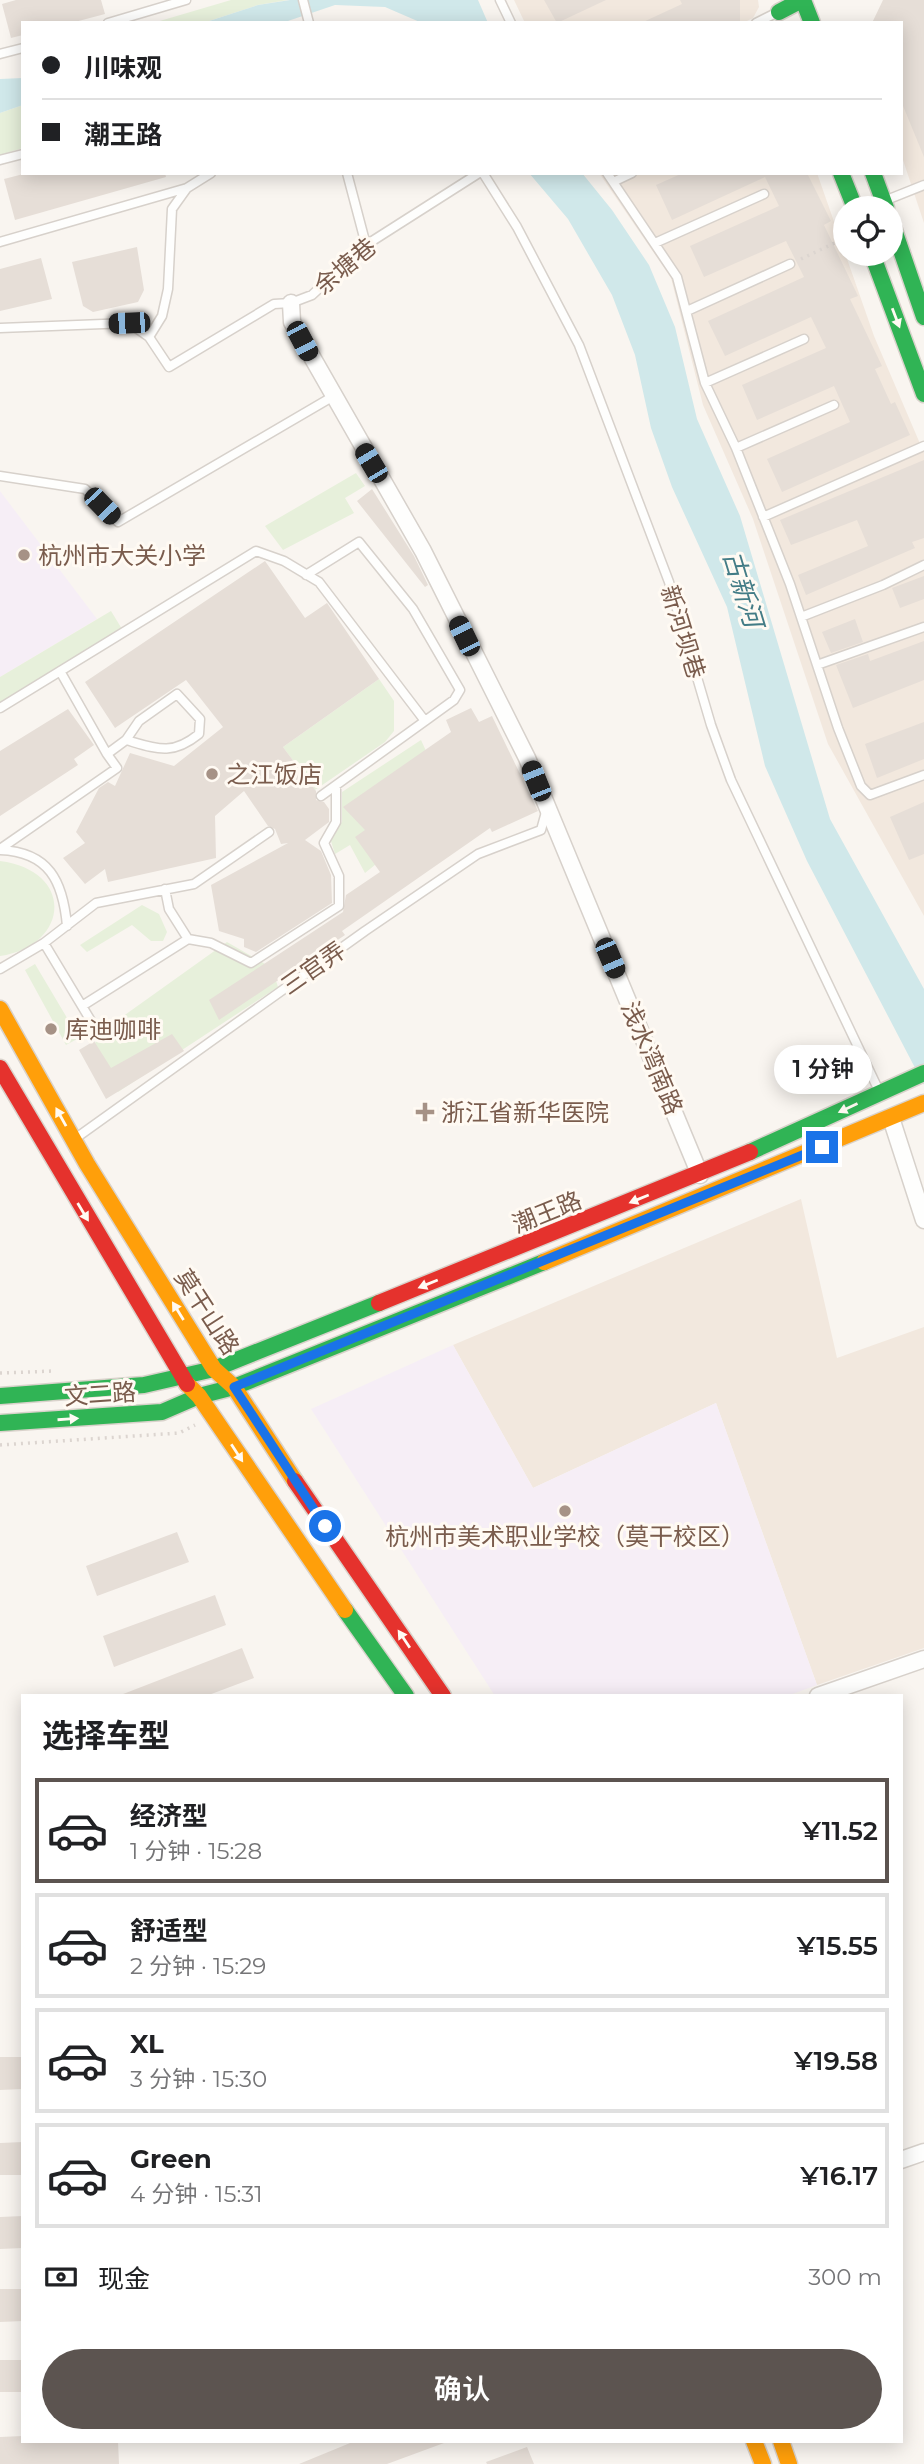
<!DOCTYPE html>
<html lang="zh">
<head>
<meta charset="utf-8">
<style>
  body { margin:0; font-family:Montserrat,"Noto Sans SC",sans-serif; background:#f6f6f6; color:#202124; height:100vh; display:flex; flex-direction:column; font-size:26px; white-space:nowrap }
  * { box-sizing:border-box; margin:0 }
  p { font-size:23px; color:#757577 }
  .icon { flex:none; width:38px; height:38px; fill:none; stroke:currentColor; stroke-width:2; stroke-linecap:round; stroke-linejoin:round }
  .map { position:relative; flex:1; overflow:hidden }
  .panel { position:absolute; left:21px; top:1694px; width:882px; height:749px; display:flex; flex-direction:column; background:#fff; border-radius:0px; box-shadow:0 4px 18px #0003 }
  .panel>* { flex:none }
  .top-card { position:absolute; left:21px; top:21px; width:882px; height:154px; border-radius:0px; box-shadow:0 4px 18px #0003; display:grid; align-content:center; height:154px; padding:0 21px; background:#fff }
  .tools { position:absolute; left:833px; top:196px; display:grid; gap:14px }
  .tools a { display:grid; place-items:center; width:70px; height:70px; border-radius:50%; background:#fff; box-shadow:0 4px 18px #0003; font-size:35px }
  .end { position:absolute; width:32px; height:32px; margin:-16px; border:9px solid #1a73e8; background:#fff; box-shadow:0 0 0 4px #fff }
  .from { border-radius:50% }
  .bubble { position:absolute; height:49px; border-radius:24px; background:#fff; box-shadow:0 4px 18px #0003; font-size:23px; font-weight:600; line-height:49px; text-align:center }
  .car { position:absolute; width:21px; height:42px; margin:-21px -10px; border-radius:9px; box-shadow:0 0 5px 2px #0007; background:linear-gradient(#222 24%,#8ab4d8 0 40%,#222 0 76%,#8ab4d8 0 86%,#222 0) }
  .top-card b { display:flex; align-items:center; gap:24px; height:66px; font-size:26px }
  .top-card b+b { border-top:2px solid #e0e0e0 }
  .top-card i { width:18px; height:18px; background:#202124 }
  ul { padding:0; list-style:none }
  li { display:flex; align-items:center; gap:21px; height:105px; margin:0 14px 10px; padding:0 7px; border:4px solid #e0e0e0; border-radius:0px }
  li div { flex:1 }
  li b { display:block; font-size:26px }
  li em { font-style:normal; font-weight:600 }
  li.current { border-color:#5c5450 }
  li>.icon { width:63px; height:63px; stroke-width:1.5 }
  h2 { padding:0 21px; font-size:32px; line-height:84px }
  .pay { display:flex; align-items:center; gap:18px; height:77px; padding:0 21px; font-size:26px }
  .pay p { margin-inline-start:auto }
  .button { display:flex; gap:14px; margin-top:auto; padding:14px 21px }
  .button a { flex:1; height:80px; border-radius:42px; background:#5c5450; color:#fff; font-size:28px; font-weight:600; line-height:80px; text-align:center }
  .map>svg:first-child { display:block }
  .residential { fill:#f2e8de }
  .education { fill:#f6eef6 }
  .green { fill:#e7f0db }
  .water { fill:#d0e8ea }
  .building { fill:#e6ded7 }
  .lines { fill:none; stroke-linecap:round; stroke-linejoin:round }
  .lane-casing { stroke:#d7d1cb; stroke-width:11 }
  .street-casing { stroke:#d7d1cb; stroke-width:19 }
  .fast-casing { stroke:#d9d2cb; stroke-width:19 }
  .slow-casing { stroke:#d9d2cb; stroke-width:19 }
  .jam-casing { stroke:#d9d2cb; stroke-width:19 }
  .path { stroke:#dcd5d0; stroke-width:3.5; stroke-dasharray:2 5; stroke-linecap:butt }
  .lane { stroke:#fefefd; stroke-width:8 }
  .street { stroke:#fefefd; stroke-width:16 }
  .fast { stroke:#30b455; stroke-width:16 }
  .slow { stroke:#ff9f0a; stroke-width:16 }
  .jam { stroke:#e5322d; stroke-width:16 }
  .oneway { fill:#fffaf3 }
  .route { stroke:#1a73e8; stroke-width:9 }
  .poi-dot { fill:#a69286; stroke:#fffaf3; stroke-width:2.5 }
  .labels { text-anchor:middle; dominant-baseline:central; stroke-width:6; stroke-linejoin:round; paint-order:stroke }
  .street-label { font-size:24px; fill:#7a5c4d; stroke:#fffaf3 }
  .poi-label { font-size:24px; fill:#7a5c4d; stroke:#fffaf3; text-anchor:start }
  .water-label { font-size:26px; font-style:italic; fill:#437c86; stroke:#fffaf3 }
</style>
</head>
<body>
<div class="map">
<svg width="924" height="2464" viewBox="0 0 924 2464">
  <rect width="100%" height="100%" fill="#f9f5f0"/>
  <path class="residential" d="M 514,0 L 758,0 L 759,7 L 753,18 L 743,23 L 525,23 Z
    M 924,73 L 924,223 L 901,154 L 901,81 Z
    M 599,173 L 817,173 L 874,336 L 924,453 L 924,916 L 828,744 L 753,519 L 703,405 L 671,278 Z
    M 801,1199 L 837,1358 L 924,1327 L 924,1648 L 817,1685 L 716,1403 L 533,1488 L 453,1345 Z"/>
  <path class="education" d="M 0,491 L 97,619 L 0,677 Z
    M 453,1345 L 533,1488 L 716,1403 L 817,1685 L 787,1696 L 495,1696 L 311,1409 Z"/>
  <path class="green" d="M 231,0 L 288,0 L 258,5 L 203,23 L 153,23 Z
    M 23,105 L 23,148 L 0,155 L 0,113 Z
    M 356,473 L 365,486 L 345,498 L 354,513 L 283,550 L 265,526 Z
    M 111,611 L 122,629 L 0,704 L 0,677 Z
    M 379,679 L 394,701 L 394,731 L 385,742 L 315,790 L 283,747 Z
    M 421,740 L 443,788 L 381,860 L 365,873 L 350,845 L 335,854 L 329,835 L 342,822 L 342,792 Z
    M 0,861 C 76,871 69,946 0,956 Z
    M 142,905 L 159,914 L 167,932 L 163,941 L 151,941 L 132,925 L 87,952 L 80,945 Z
    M 227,942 L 272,968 L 278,987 L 118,1092 L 92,1049 L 101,1032 Z
    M 35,964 L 79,1038 L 66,1045 L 25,970 Z"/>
  <path class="water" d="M 290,0 L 478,0 L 488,23 L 422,23 L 385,7 L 335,5 L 282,23 L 203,23 L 258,5 Z
    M 23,78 L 23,105 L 0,113 L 0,79 Z
    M 529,173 L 582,173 L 612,210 L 649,265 L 675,327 L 697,419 L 740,516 L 830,819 L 924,989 L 924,1085 L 807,861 L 765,766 L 727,607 L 672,487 L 651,428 L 635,355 L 612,295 L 568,219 Z"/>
  <path class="building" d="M 16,0 L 101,0 L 105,14 L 71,23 L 23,23 L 23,35 L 11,38 L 2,4 Z
    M 544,0 L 606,0 L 557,23 Z
    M 680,0 L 740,0 L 740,21 L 641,23 L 682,4 Z
    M 883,0 L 924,0 L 924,157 L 901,101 L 901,23 L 872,23 Z
    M 27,173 L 165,173 L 166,177 L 15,220 L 4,179 Z
    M 683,173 L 807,173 L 831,221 L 824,225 L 858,296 L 850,299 L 882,366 L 875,369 L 891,404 L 895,402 L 910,435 L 782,492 L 767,459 L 850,422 L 834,386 L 757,420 L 742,385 L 826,348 L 811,317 L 725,356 L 708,321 L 804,277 L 786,241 L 704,277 L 690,246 L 779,206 L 765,177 L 672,220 L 656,185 Z
    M 137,247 L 144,290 L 138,302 L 93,312 L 83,306 L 72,262 Z
    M 41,258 L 52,299 L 0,311 L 0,269 Z
    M 924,460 L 924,538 L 912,542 L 915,548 L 806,595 L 798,575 L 868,546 L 857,520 L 791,545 L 780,520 Z
    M 372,489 L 414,556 L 428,585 L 425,587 L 357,501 Z
    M 265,561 L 305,618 L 327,603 L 379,679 L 283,747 L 316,791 L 316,800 L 324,802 L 329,809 L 329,822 L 305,840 L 321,851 L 331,875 L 332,903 L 256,952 L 244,947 L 244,939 L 219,931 L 211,885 L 288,843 L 281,844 L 275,829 L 268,826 L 244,791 L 215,816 L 216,858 L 108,882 L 105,869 L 85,884 L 63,858 L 85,843 L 76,832 L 99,788 L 108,782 L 115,786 L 130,753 L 174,766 L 223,727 L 186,680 L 115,728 L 85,682 Z
    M 924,576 L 924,599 L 900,608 L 892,588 Z
    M 855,619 L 863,642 L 831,653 L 822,632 Z
    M 924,641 L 924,680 L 853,708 L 836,665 L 868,654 L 870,661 Z
    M 471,708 L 479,722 L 492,716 L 538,811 L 492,832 L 490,828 L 342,931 L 345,935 L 219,1020 L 209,1000 L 343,912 L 346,895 L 380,872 L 355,837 L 365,830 L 343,807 L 451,732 L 446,720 Z
    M 68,709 L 94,745 L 74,759 L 78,765 L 0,816 L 0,751 Z
    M 924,722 L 924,759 L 877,778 L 865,744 Z
    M 924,802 L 924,854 L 909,860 L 890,817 Z
    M 172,1034 L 184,1051 L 106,1099 L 79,1050 L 94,1041 L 111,1068 Z
    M 177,1532 L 189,1562 L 97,1596 L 86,1566 Z
    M 215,1595 L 226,1625 L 114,1667 L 103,1636 Z
    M 242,1648 L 254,1678 L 206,1696 L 118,1696 Z
    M 0,2057 L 23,2057 L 23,2089 L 0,2090 Z
    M 23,2142 L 23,2175 L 0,2175 L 0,2143 Z
    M 23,2216 L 23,2248 L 0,2249 L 0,2217 Z
    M 0,2289 L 23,2289 L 23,2321 L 0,2322 Z
    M 0,2360 L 23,2360 L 23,2392 L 0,2392 Z
    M 23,2436 L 23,2441 L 118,2441 L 119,2464 L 0,2464 L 0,2437 Z
    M 355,2441 L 444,2441 L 444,2443 L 387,2464 L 299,2464 Z
    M 527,2447 L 534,2464 L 487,2464 L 486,2462 Z"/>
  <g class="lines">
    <defs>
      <path id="lane" d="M 303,0 L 309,23
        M 500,0 L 511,23
        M 108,23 L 186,0
        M 756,23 L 778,12
        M 0,54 L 23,48
        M 0,160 L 23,154
        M 347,173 L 366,245
        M 483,173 L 517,227 L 579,345 L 669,582 L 711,725 L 731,780 L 880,1093
        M 607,173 L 677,277 L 705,383 L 736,448 L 790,584 L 838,728 L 861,786 L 870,795 L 924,775
        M 613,182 L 632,173
        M 884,201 L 924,185
        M 0,242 L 187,188
        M 655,243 L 764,194
        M 687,311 L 790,264
        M 0,328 L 129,323 L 149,337 L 169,367 L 274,304 L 291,303 L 312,295 L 366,245 L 479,173
        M 149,337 L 162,316 L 168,289 L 172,209 L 187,188 L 211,173
        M 705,383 L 804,339
        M 736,448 L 834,405
        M 0,476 L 85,489 L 118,522 L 332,397
        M 763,517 L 924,446
        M 306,575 L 359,542 L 413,609 L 460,690 L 454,700 L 425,721
        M 801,617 L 883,585 L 924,565
        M 817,665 L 924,627
        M 60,671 L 107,754
        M 0,708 L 256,551 L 284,561 L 319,582 L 425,721 L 321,796
        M 0,849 L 117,768 L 107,754 L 126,740 C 157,749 172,756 199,734 L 200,719 L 177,694 L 139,721 L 126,740
        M 0,850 C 49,852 63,881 67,926
        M 165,889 L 169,909 L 188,939 L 211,943 L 251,963 L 339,906 L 339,876 L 324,843 L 336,822 L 336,786
        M 44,943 L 94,1026
        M 0,969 L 44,943 L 96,903 L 194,884 L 269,832
        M 82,1006 L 188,939
        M 76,1138 L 365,931 L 478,854 L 541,830 L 546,812"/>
      <path id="street" d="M 291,303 L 292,322 L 423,551 L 527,758 L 700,1175
        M 891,1118 L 924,1220
        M 818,1696 L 924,1659
        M 901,2160 L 924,2152"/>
      <path id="fast" d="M 803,0 L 812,23
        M 779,12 L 802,0
        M 841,173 L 855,208
        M 873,173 L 886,208
        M 891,221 L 924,317
        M 872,254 L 924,394
        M 750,1152 L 924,1073
        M 0,1396 L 144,1385 L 214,1369 L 379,1303
        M 0,1423 L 162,1412 L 199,1396 L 234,1387 L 544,1262
        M 345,1610 L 406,1696"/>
      <path id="slow" d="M 0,1009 L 87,1164 L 214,1369 L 234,1387 L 295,1481
        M 544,1262 L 924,1103
        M 187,1384 L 199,1396 L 345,1610
        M 754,2441 L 763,2464
        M 781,2441 L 789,2464"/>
      <path id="jam" d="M 0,1068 L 187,1384
        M 379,1303 L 750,1152
        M 295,1481 L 443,1696"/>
    </defs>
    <use href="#lane" class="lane-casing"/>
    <use href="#street" class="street-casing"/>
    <use href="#fast" class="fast-casing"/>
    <use href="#slow" class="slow-casing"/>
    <use href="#jam" class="jam-casing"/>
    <path class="path" d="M 801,259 L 845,238
      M 0,1373 L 54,1371
      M 0,1445 L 179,1433 L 195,1425"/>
    <use href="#lane" class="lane"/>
    <use href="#street" class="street"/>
    <use href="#fast" class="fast"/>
    <use href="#slow" class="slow"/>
    <use href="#jam" class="jam"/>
  </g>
  <defs><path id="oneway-solid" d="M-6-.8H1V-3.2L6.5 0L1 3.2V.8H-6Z" transform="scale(1.75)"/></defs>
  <g class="oneway">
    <use href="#oneway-solid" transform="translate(896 318) rotate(69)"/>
    <use href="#oneway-solid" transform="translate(848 1108) rotate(155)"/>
    <use href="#oneway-solid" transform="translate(61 1117) rotate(-119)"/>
    <use href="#oneway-solid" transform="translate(639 1199) rotate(158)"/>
    <use href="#oneway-solid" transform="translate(83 1212) rotate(59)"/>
    <use href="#oneway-solid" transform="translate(428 1284) rotate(158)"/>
    <use href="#oneway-solid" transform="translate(178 1311) rotate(-122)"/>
    <use href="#oneway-solid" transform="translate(68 1419) rotate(-4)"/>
    <use href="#oneway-solid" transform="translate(237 1453) rotate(57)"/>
    <use href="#oneway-solid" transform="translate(404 1639) rotate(-124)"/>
  </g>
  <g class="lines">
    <path class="route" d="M 325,1526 L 234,1387 L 822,1147"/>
  </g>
  <g class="poi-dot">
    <circle cx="24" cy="555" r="7"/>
    <circle cx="212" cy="774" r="7"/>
    <circle cx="51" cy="1029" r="7"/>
    <path d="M421.5 1101.5h7v7h7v7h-7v7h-7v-7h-7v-7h7z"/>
    <circle cx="565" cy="1511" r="7"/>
  </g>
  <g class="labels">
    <g class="street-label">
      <text transform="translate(345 266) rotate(-40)">余塘巷</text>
      <text transform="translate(683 632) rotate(73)">新河坝巷</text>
      <text transform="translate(313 968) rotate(-35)">三官弄</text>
      <text transform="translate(652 1058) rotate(67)">浅水湾南路</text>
      <text transform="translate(547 1212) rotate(-22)">潮王路</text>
      <text transform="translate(207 1312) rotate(57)">莫干山路</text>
      <text transform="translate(100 1394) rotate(-4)">文二路</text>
    </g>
    <g class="poi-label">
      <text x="38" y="555">杭州市大关小学</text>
      <text x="226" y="774">之江饭店</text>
      <text x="65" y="1029">库迪咖啡</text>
      <text x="441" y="1112">浙江省新华医院</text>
      <text x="565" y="1536" text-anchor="middle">杭州市美术职业学校（莫干校区）</text>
    </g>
    <g class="water-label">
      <text transform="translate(743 589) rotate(73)">古新河</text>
    </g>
  </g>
</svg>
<div class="tools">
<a><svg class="icon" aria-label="locate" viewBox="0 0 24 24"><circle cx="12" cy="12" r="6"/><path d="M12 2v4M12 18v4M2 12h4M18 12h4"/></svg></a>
</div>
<i class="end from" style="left:325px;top:1526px"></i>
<i class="end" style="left:822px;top:1147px"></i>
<div class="bubble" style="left:774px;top:1045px;width:98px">1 分钟</div>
<i class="car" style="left:129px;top:323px;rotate:268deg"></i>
<i class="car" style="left:302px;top:341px;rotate:152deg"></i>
<i class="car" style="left:371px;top:463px;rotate:329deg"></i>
<i class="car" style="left:102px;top:506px;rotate:136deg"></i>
<i class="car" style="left:464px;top:636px;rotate:334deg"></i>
<i class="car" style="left:536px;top:781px;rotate:338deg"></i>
<i class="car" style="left:610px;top:958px;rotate:157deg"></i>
<div class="top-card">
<b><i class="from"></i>川味观</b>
<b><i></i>潮王路</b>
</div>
<section class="panel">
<h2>选择车型</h2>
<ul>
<li class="current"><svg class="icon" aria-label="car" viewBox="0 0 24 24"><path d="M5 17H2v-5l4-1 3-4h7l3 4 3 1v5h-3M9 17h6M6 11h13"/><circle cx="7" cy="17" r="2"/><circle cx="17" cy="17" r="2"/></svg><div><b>经济型</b><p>1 分钟 · 15:28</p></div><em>¥11.52</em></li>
<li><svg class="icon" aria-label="car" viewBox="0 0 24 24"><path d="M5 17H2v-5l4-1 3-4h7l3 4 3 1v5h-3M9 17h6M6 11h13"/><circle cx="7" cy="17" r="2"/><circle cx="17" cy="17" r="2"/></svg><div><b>舒适型</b><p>2 分钟 · 15:29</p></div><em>¥15.55</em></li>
<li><svg class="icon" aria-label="car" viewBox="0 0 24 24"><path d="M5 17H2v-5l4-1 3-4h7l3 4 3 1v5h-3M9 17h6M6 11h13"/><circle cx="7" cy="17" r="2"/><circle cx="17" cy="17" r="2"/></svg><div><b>XL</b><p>3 分钟 · 15:30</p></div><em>¥19.58</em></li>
<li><svg class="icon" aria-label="car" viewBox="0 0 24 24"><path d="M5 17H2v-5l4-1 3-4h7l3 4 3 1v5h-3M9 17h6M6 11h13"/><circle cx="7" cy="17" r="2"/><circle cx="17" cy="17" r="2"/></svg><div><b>Green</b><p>4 分钟 · 15:31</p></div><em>¥16.17</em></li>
</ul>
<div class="pay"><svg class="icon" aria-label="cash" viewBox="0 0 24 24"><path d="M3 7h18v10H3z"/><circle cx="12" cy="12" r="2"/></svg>现金<p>300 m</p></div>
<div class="button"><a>确认</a></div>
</section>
</div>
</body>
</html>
